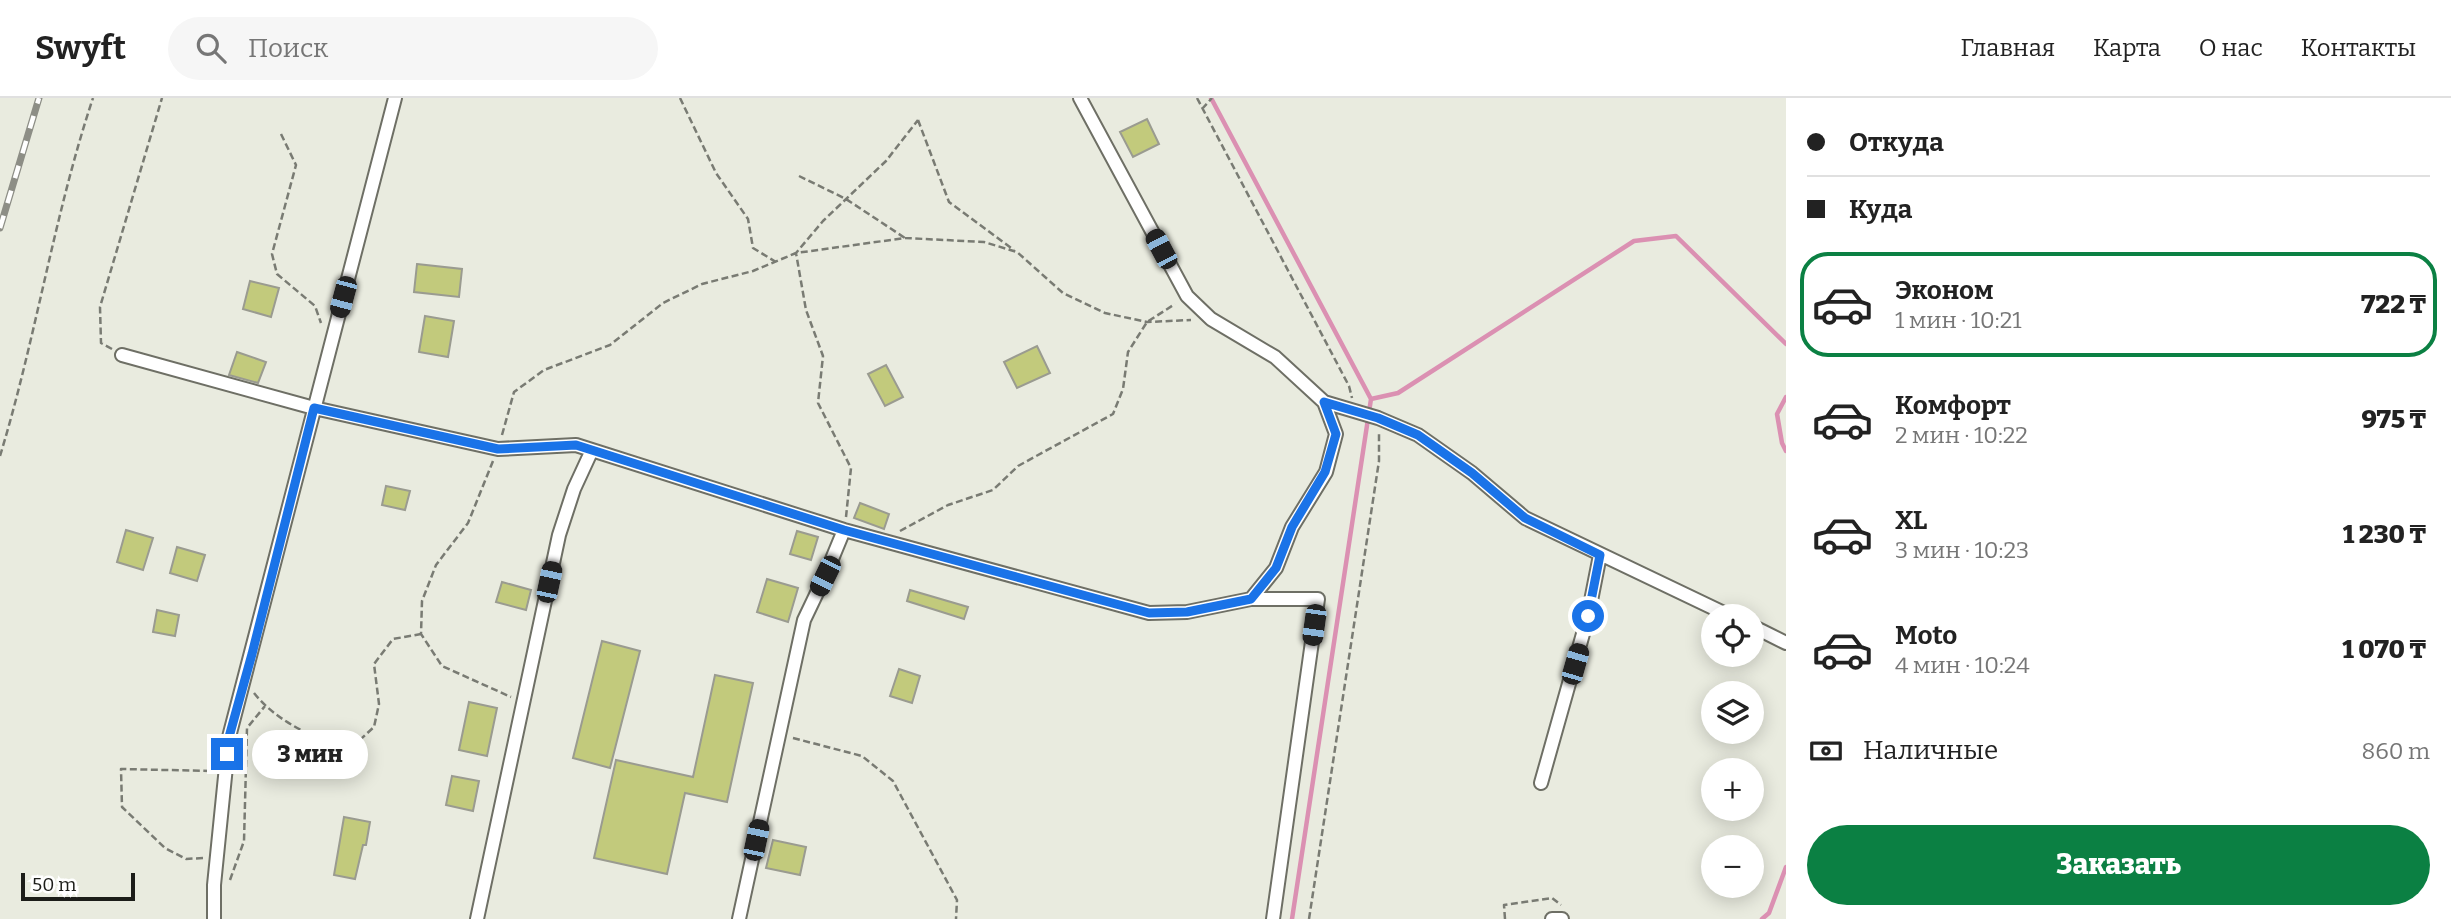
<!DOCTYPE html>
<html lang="ru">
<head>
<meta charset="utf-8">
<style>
  body { margin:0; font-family:Bitter,serif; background:#f6f6f6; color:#222; height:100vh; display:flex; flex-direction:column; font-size:26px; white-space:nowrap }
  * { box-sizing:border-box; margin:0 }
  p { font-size:23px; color:#767676 }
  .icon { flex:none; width:38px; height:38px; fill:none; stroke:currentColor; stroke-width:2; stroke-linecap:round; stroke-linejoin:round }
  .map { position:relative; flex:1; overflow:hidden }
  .drawer { display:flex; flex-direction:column; background:#fff; width:665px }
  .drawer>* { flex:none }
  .banner { display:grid; align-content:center; height:154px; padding:0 21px; background:#fff }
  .controls { position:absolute; left:1701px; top:506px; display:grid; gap:14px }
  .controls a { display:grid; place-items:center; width:63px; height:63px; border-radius:50%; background:#fff; box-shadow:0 4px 18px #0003; font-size:35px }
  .scale { position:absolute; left:21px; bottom:18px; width:114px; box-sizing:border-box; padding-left:7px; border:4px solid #1c1d19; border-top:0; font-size:19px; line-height:24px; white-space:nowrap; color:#1c1d19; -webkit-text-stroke:5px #fff; paint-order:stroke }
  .end { position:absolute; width:32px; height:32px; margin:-16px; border:9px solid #1a73e8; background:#fff; box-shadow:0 0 0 4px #fff }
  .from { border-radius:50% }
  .bubble { position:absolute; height:49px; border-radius:24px; background:#fff; box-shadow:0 4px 18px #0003; font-size:23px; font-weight:800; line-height:49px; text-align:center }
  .car { position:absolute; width:21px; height:42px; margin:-21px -10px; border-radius:9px; box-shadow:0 0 5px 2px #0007; background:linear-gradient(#222 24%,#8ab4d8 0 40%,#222 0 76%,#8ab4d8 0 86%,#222 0) }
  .banner b { display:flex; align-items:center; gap:24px; height:66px; font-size:26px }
  .banner b+b { border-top:2px solid #e0e0e0 }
  .banner i { width:18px; height:18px; background:#222 }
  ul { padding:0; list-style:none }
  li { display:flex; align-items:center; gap:21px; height:105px; margin:0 14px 10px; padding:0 7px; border:4px solid transparent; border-radius:28px }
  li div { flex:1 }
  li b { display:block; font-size:26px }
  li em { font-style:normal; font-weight:800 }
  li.on { border-color:#0b8043 }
  li>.icon { width:63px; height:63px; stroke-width:1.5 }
  .pay { display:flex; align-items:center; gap:18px; height:77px; padding:0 21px; font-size:26px }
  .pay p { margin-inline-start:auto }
  .button { display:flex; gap:14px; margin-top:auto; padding:14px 21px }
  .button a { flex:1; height:80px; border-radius:42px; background:#0b8043; color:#fff; font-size:28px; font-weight:800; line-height:80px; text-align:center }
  header { display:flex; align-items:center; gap:42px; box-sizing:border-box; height:98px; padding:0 35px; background:#fff; border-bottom:2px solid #e0e0e0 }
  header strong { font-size:33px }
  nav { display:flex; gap:38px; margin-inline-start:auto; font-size:24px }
  .search { width:490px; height:63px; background:#f6f6f6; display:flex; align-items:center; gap:18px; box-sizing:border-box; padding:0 24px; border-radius:38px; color:#767676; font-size:26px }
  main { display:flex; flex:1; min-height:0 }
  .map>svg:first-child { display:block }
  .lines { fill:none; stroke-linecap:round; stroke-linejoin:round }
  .stream { stroke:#db90b2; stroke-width:4.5 }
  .building { fill:#c2ca7c; stroke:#9a9b90; stroke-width:2 }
  .street-casing { stroke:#6e6f65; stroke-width:16 }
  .path { stroke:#797b73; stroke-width:2.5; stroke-dasharray:7 3.5; stroke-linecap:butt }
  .street { stroke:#fff; stroke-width:12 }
  .rail-casing { stroke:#8d8e86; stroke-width:7 }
  .rail { stroke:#fff; stroke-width:4.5; stroke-dasharray:13; stroke-linecap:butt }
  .route { stroke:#1a73e8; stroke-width:9 }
</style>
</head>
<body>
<header>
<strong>Swyft</strong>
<div class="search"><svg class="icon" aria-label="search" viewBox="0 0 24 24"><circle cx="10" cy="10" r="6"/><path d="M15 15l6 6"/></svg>Поиск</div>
<nav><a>Главная</a><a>Карта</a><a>О нас</a><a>Контакты</a></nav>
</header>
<main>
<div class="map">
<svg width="1786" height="821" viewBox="0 0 1786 821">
  <rect width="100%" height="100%" fill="#e9ebdf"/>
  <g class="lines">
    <path class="stream" d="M 1211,0 L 1371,301 L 1292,821
      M 1786,299 L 1777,316 L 1782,345 L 1786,353
      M 1371,301 L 1398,295 L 1634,143 L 1676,138 L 1786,246
      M 1762,821 L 1769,815 L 1786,769"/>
  </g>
  <path class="building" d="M 1147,21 L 1159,46 L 1133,59 L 1120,34 Z
    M 417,166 L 462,171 L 459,199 L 414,194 Z
    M 250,183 L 279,190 L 271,219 L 243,211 Z
    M 425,218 L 454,223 L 448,259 L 419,254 Z
    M 1037,248 L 1050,275 L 1017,290 L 1004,264 Z
    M 237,254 L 266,264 L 258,285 L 229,277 Z
    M 886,267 L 903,299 L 885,308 L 868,276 Z
    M 386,388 L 410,393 L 405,412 L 382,407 Z
    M 860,405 L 889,416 L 884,431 L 854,420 Z
    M 126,432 L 153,440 L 143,472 L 117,464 Z
    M 797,433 L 818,439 L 811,462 L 790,456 Z
    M 177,449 L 205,457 L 197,483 L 170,475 Z
    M 767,481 L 798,490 L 788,524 L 757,514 Z
    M 502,484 L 531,492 L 526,512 L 496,504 Z
    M 910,492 L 968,509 L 964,521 L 907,503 Z
    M 157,512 L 179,517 L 175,538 L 153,534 Z
    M 602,543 L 640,553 L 610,670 L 573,660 Z
    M 899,571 L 920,578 L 912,605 L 890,598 Z
    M 715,577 L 753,585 L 727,704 L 685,695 L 667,776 L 594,760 L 616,662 L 693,679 Z
    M 469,604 L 497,610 L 487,658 L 459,652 Z
    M 452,678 L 479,683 L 473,713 L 446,707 Z
    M 344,719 L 370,724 L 366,747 L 363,747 L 355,781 L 334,777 Z
    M 773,742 L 806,749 L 800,777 L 766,770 Z"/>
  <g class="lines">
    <defs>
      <path id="street" d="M 1080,0 L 1187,198 L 1211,221 L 1275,259 L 1324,304 L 1336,336 L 1326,374 L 1292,429 L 1276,470 L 1251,501
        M 122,257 L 314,310 L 498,351 L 576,347 L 844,432 L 1149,515 L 1187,514 L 1251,501 L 1318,501 L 1273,821
        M 1324,304 L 1378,320 L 1418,337 L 1472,375 L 1525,420 L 1730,518
        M 1752,528 L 1786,545
        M 1541,685 L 1588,518 L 1600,457
        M 214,821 L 214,787 L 229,639 L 395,0
        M 477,821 L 559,437 L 574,391 L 592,352
        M 739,821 L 804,522 L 825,478 L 844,432
        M 1552,821 L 1562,821"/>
    </defs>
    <use href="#street" class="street-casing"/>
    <path class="path" d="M 680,0 L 716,75 L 748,121 L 753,150 L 776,164
      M 1197,0 L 1349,288 L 1352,300
      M 1202,11 L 1212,0
      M 918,22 L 949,104 L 1014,152
      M 281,36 L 296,67 L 272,156 L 277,176 L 315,208 L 321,225
      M 799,78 L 846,101 L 905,140
      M 112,251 L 101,245 L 100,209 L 162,0
      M 502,337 L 514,294 L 544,272 L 610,247 L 663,205 L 702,186 L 753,173 L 796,155 L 905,140 L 984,144 L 1017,154 L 1063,195 L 1105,215 L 1147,224 L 1191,222
      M 0,358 C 36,240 54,117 93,0
      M 493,363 L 468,425 L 436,467 L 422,503 L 421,536 L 442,568 L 511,599
      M 846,419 L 851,370 L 818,305 L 823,258 L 806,212 L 796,155 L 823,123 L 886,63 L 918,22
      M 900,433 L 948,407 L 993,392 L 1018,368 L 1113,316 L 1123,291 L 1128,254 L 1147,224 L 1175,206
      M 254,595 C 277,624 315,641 350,651 L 374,629 L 379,606 L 374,566 L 393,541 L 421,536
      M 793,640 L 862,658 L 893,683 L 957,802 L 956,821
      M 203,760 L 186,761 L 165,750 L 122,709 L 121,671 L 212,673
      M 230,782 L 244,743 L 247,630 L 265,608
      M 1309,821 L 1379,363 L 1379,336
      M 1505,821 L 1504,807 L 1552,800 L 1561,807"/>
    <use href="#street" class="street"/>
    <defs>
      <path id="rail" d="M 0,130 L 39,0"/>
    </defs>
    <use href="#rail" class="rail-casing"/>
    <use href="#rail" class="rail"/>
  </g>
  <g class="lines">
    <path class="route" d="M 227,656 L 229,639 L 252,556 L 314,310 L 498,351 L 576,347 L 844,432 L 1149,515 L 1187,514 L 1251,501 L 1276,470 L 1292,429 L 1325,374 L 1336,336 L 1324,304 L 1378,320 L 1418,337 L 1472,375 L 1525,420 L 1600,457 L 1588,518"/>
  </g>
</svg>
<div class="controls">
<a><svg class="icon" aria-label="locate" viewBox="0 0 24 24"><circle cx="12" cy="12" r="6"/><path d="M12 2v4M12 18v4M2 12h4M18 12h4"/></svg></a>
<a><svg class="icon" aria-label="layers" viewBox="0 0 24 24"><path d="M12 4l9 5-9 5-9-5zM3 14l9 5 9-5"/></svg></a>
<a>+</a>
<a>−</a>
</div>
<div class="scale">50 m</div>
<i class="end from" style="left:1588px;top:518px"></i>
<i class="end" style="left:227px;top:656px"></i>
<div class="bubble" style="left:252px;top:632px;width:116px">3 мин</div>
<i class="car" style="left:1161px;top:151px;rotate:332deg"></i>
<i class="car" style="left:343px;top:199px;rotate:195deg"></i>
<i class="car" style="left:825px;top:478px;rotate:206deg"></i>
<i class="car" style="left:549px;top:484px;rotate:12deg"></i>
<i class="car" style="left:1314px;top:527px;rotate:188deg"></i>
<i class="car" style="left:1575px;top:566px;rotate:16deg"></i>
<i class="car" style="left:756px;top:742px;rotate:12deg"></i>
</div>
<section class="drawer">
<div class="banner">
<b><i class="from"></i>Откуда</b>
<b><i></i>Куда</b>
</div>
<ul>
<li class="on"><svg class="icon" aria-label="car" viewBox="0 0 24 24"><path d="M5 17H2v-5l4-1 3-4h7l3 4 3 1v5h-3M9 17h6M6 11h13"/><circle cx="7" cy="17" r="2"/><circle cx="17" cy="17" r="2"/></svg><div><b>Эконом</b><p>1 мин · 10:21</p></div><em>722 ₸</em></li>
<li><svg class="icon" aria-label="car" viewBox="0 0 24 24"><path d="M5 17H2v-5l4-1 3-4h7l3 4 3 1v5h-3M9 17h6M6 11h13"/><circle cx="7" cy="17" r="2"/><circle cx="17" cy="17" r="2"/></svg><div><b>Комфорт</b><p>2 мин · 10:22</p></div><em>975 ₸</em></li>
<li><svg class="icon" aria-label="car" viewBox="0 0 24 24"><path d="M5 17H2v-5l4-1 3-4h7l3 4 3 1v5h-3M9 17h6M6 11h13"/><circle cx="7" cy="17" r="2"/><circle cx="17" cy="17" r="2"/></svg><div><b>XL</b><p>3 мин · 10:23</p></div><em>1 230 ₸</em></li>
<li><svg class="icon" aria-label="car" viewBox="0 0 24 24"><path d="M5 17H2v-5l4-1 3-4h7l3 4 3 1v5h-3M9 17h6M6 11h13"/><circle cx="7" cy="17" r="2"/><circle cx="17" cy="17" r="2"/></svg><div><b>Moto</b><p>4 мин · 10:24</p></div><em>1 070 ₸</em></li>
</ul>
<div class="pay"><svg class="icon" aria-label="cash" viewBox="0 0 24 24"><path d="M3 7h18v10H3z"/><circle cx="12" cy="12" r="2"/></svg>Наличные<p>860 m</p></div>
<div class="button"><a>Заказать</a></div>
</section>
</main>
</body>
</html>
